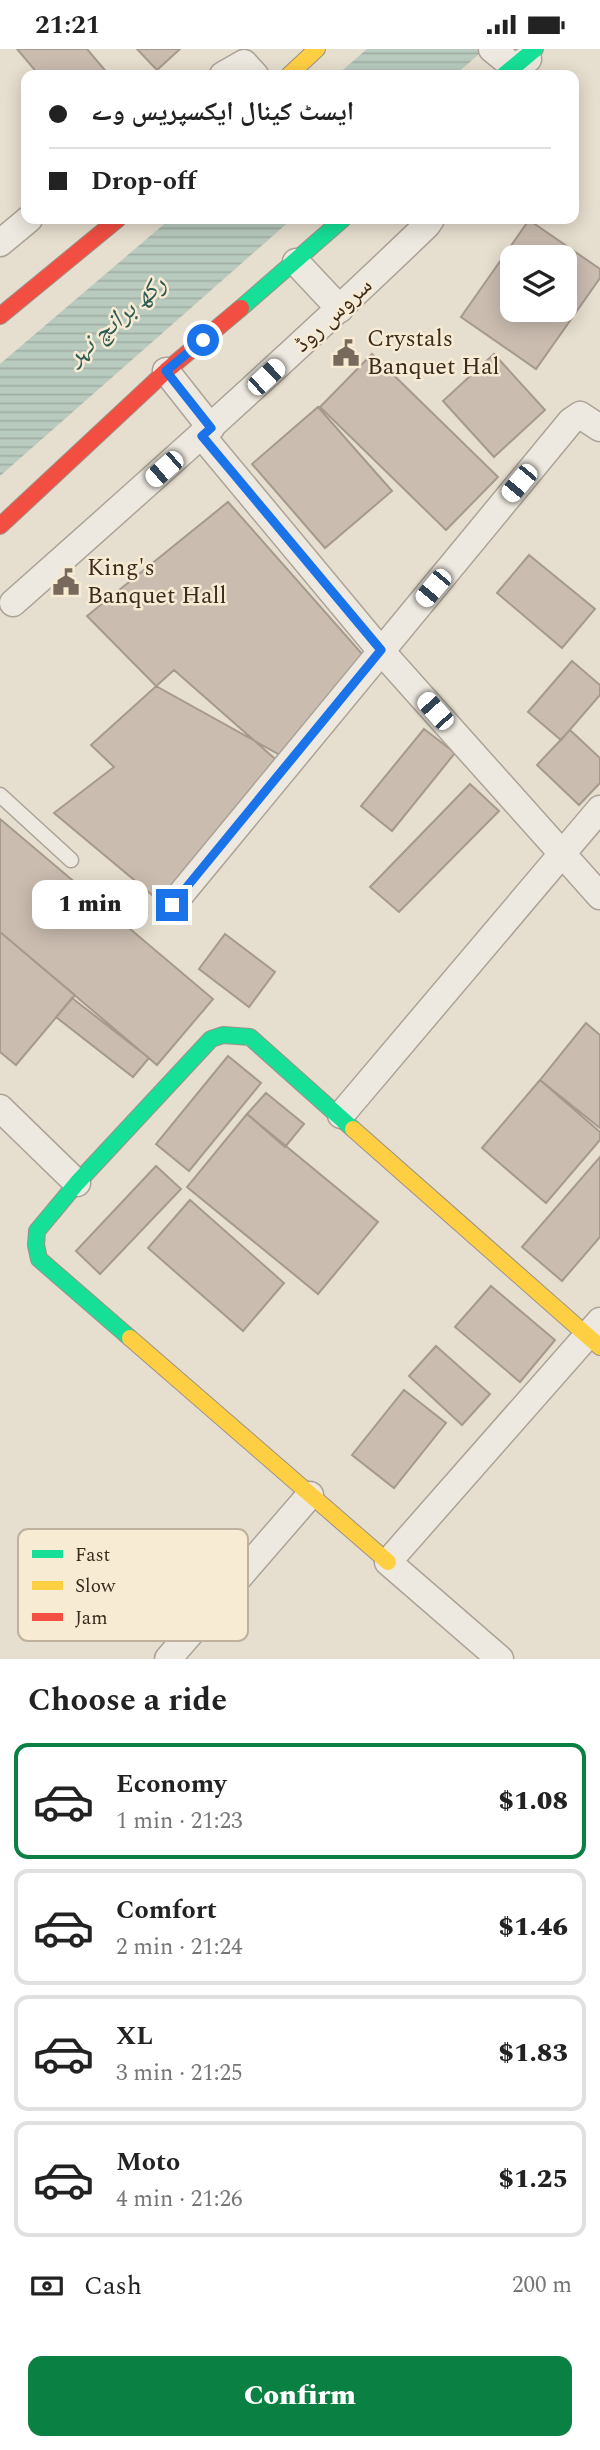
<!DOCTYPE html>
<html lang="en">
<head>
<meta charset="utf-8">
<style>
  body { margin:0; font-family:Spectral,"Noto Naskh Arabic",serif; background:#f6f6f6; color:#222; height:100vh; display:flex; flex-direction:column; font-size:26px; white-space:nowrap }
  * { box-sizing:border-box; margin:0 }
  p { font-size:23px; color:#767676 }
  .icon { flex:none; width:38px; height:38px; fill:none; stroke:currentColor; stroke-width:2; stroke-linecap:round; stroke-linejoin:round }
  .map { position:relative; height:1610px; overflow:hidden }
  .panel { display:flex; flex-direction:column; background:#fff; flex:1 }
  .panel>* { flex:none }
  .hud { position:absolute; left:21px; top:21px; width:558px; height:154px; border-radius:14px; box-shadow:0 4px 18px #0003; display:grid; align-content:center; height:154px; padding:0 28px; background:#fff }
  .controls { position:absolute; left:500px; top:196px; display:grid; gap:14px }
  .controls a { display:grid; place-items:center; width:77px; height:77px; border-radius:14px; background:#fff; box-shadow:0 4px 18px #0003; font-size:35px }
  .end { position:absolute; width:32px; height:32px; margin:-16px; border:9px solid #1a73e8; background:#fff; box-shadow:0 0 0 4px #fff }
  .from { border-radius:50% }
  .bubble { position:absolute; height:49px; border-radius:14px; background:#fff; box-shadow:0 4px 18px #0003; font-size:23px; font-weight:800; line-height:49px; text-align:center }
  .car { position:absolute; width:21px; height:42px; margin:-21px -10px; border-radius:9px; box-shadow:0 0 5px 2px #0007; background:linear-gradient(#fff 24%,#345 0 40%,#fff 0 76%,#345 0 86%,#fff 0) }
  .hud b { display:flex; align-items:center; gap:24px; height:66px; font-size:26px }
  .hud b+b { border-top:2px solid #e0e0e0 }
  .hud i { width:18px; height:18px; background:#222 }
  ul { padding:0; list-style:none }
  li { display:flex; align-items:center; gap:21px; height:116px; margin:0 14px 10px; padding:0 14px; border:4px solid #e0e0e0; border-radius:14px }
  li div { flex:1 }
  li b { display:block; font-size:26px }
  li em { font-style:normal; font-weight:800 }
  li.on { border-color:#0b8043 }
  li>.icon { width:63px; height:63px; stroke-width:1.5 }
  h2 { padding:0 28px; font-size:32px; line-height:84px }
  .pay { display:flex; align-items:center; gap:18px; height:77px; padding:0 28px; font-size:26px }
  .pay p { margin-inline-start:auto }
  .primary-button { display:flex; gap:14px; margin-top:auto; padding:14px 28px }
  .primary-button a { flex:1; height:80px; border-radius:14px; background:#0b8043; color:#fff; font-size:28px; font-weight:800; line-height:80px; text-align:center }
  .status { display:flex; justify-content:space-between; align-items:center; height:49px; padding:0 35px; background:#fff; direction:ltr }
  .status svg { height:19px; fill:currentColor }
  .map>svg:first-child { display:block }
  .water { fill:url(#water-rules) }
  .building { fill:#cabcaf; stroke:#a6998d; stroke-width:2; fill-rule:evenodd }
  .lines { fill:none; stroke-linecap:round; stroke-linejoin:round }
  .lane-casing { stroke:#aba397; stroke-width:17 }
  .street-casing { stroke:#aba397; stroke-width:29 }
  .fast-casing { stroke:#9b9287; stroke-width:18 }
  .slow-casing { stroke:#9b9287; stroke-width:18 }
  .jam-casing { stroke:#9b9287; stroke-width:18 }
  .lane { stroke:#eee9e0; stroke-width:14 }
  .street { stroke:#eee9e0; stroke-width:26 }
  .fast { stroke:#16e098; stroke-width:16 }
  .slow { stroke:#ffcf43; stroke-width:16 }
  .jam { stroke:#f24e42; stroke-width:16 }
  .route { stroke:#1a73e8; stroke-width:9 }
  .labels { text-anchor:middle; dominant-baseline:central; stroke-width:5; stroke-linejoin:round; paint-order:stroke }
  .street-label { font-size:24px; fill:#3b2b1e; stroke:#f7ebd4 }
  .poi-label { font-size:24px; fill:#3b2b1e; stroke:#f7ebd4; text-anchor:start }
  .water-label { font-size:26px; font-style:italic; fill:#2d5b56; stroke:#f7ebd4 }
  .key { fill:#f7ebd4; stroke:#bfb19d; stroke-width:2 }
  .key-label { font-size:19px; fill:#3b2b1e }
</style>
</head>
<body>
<div class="status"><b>21:21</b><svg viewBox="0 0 49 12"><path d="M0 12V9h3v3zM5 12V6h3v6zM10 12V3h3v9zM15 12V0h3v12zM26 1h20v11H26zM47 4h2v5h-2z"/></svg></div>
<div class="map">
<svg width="600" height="1610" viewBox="0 0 600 1610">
  <defs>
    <pattern id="water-rules" width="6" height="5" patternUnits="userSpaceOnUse" patternTransform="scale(1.75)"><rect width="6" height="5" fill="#b9cbbf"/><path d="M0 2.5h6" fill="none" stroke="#a0aea4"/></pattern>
  </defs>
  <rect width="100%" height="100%" fill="#e6dece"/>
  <path class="water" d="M 367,0 L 485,0 L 455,26 L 337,26 Z
    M 170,170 L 292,170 L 0,427 L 0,315 Z"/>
  <path class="building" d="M 17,0 L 87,0 L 109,26 L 39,26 Z
    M 137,0 L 180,0 L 157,21 Z
    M 529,171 L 600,220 L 600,229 L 536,320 L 461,268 ZM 513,208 L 565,208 L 565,261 L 513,261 Z
    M 372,305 L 498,428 L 446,481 L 320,358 Z
    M 494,305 L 545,361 L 494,408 L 443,352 Z
    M 318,358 L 392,442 L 325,499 L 252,415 Z
    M 228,453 L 363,606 L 280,706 L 156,637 L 87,567 Z
    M 529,506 L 595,560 L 562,599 L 497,544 Z
    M 572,612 L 600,636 L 600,646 L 561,691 L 528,663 Z
    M 174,621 L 282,716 L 163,855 L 54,764 L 114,718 L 91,696 Z
    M 424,680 L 455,704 L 392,782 L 361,757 Z
    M 570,681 L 600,709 L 600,734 L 579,756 L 537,716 Z
    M 470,735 L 499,762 L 399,863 L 370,838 Z
    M 0,770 L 213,950 L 157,1016 L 0,883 Z
    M 0,883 L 75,946 L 16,1016 L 0,1003 Z
    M 225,885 L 275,923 L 249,958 L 199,920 Z
    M 72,949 L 149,1009 L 133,1028 L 56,968 Z
    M 586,974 L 600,986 L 600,1079 L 540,1031 Z
    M 228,1007 L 261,1034 L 189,1122 L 156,1095 Z
    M 540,1031 L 600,1083 L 600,1091 L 546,1154 L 482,1099 Z
    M 266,1044 L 304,1075 L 285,1098 L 247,1065 Z
    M 247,1065 L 378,1173 L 318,1245 L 187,1138 Z
    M 600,1108 L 600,1188 L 562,1232 L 522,1198 Z
    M 156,1117 L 181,1140 L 100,1225 L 76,1202 Z
    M 190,1151 L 284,1234 L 243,1282 L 148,1199 Z
    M 491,1237 L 555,1291 L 520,1333 L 455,1278 Z
    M 436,1297 L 490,1345 L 462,1376 L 409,1327 Z
    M 404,1341 L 446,1374 L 394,1439 L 352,1406 Z"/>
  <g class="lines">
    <defs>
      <path id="lane" d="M 0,746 L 71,811"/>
      <path id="street" d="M 492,0 L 514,18 L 528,10
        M 223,26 L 244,14 L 255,26
        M 0,194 L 29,170
        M 296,213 L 340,260
        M 166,322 L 211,379
        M 202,387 L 381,602 L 600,847
        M 13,554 C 153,430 292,306 427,176 L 431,170
        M 172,856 L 571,372 L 580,366 L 600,379
        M 0,1059 L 77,1134
        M 341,1066 L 600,760
        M 168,1610 L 310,1446
        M 500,1610 L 388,1513 L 600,1272"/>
      <path id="fast" d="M 504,26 L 535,0
        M 241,259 L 343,170
        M 130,1289 L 39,1210 L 36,1196 L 37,1182 L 77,1134 L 211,990 L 223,986 L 250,988 L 353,1080"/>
      <path id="slow" d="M 289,26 L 317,0
        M 353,1080 L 600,1298
        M 130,1289 L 388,1513"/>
      <path id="jam" d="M 0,267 L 118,170
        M 0,477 L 166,322 L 241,259"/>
    </defs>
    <use href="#lane" class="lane-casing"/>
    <use href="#street" class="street-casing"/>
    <use href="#fast" class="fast-casing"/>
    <use href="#slow" class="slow-casing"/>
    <use href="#jam" class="jam-casing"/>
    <use href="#lane" class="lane"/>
    <use href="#street" class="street"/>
    <use href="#fast" class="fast"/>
    <use href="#slow" class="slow"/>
    <use href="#jam" class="jam"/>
  </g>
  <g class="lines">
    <path class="route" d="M 172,856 L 381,601 L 202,387 L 211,379 L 166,322 L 203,291"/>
  </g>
  <defs>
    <symbol id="civic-bare" viewBox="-9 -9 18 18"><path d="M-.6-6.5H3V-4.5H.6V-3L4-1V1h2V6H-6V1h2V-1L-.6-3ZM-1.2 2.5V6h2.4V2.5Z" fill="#776a5c" stroke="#f7ebd4" stroke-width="2.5" paint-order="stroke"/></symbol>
  </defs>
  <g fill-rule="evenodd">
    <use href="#civic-bare" x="327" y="285" width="38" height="38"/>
    <use href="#civic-bare" x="47" y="514" width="38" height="38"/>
  </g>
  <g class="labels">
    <g class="street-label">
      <text transform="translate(333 266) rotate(-43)">سروس روڈ</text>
    </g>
    <g class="poi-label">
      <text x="367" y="290">Crystals<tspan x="367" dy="28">Banquet Hal</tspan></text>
      <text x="87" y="519">King's<tspan x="87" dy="28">Banquet Hall</tspan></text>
    </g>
    <g class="water-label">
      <text transform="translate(116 271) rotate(-41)">رکھ برانچ نہر</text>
    </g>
  </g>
  <rect x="18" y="1480" width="230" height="112" rx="10" class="key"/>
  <rect x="32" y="1501" width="31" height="8" fill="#16e098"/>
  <rect x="32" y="1532" width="31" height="9" fill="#ffcf43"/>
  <rect x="32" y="1564" width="31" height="8" fill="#f24e42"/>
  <g class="key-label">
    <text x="75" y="1512">Fast</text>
    <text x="75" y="1543">Slow</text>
    <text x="75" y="1575">Jam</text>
  </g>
</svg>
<div class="controls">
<a><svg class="icon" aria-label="layers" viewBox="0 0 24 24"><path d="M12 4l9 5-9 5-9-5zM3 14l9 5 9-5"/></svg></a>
</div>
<i class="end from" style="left:203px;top:291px"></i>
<i class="end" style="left:172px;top:856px"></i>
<div class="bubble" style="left:32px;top:831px;width:116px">1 min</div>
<i class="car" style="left:266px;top:328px;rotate:47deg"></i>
<i class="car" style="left:164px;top:420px;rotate:229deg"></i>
<i class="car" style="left:519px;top:434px;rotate:220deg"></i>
<i class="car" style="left:433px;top:539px;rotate:220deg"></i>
<i class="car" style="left:435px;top:662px;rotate:318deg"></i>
<div class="hud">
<b><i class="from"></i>ایسٹ کینال ایکسپریس وے</b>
<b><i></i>Drop-off</b>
</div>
</div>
<section class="panel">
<h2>Choose a ride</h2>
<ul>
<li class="on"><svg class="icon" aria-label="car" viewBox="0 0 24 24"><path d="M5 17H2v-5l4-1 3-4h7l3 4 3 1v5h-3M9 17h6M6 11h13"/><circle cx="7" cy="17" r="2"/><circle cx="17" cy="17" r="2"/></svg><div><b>Economy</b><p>1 min · 21:23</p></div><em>$1.08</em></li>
<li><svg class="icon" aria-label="car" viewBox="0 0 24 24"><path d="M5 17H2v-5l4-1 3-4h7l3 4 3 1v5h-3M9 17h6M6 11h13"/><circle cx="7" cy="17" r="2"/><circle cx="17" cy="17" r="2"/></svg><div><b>Comfort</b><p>2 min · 21:24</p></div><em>$1.46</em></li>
<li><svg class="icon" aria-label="car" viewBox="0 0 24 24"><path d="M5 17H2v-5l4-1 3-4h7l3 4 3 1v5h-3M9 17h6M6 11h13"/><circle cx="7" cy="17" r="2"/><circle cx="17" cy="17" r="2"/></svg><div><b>XL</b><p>3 min · 21:25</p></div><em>$1.83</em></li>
<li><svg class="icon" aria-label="car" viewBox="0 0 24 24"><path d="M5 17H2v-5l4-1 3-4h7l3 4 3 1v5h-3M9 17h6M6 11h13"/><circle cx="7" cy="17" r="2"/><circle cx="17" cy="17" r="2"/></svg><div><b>Moto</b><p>4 min · 21:26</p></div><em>$1.25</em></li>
</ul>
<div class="pay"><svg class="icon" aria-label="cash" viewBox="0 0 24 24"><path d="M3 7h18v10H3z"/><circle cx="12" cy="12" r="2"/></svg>Cash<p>200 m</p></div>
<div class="primary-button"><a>Confirm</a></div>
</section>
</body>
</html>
